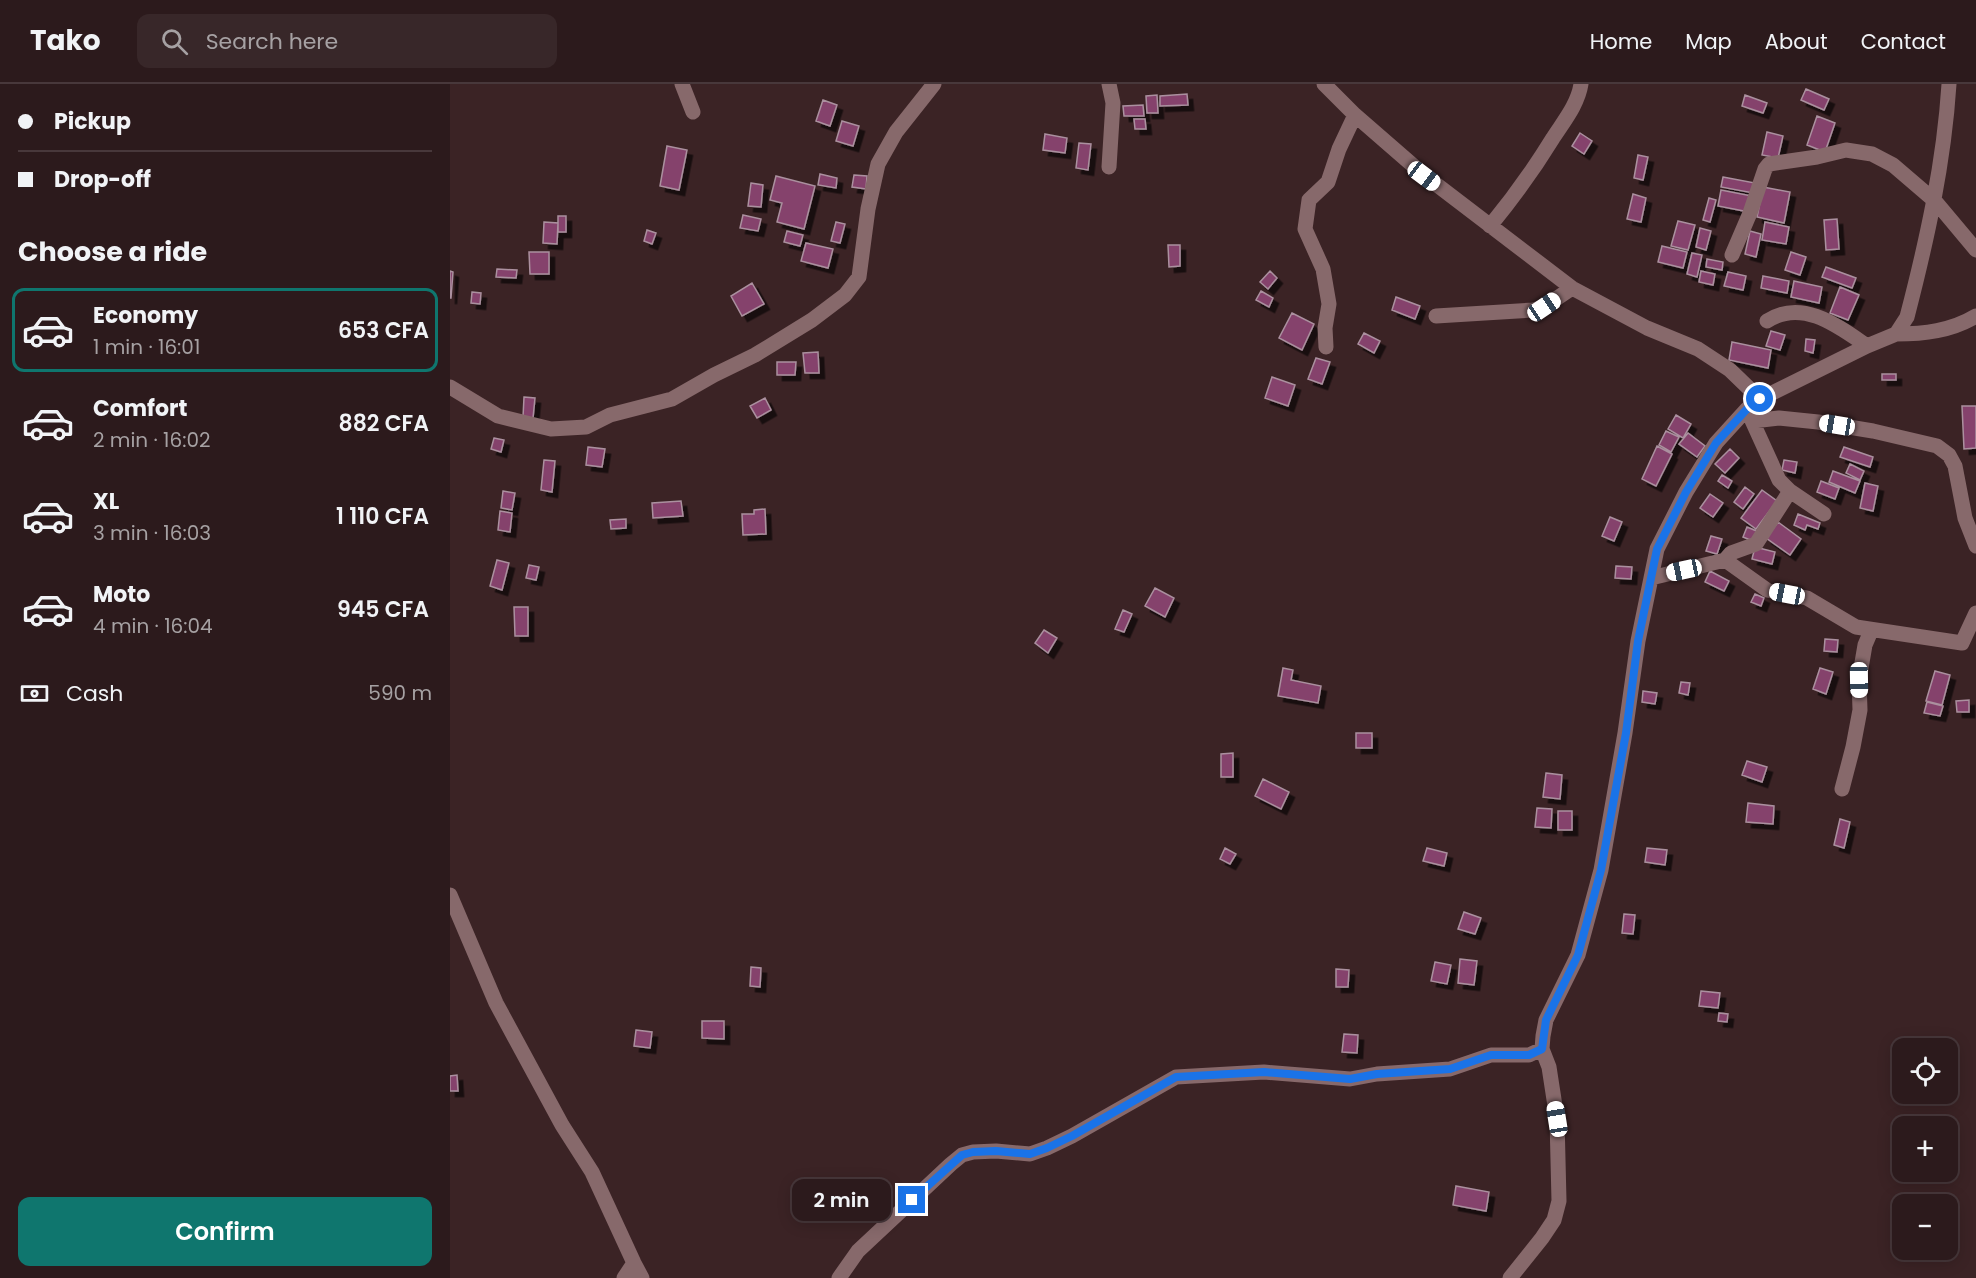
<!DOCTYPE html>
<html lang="en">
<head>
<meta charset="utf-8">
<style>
  body { margin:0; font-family:Poppins,sans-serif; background:#382729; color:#f1f3f6; height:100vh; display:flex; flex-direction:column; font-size:22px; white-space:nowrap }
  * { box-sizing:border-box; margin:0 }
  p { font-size:20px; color:#a6a1a3 }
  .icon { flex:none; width:33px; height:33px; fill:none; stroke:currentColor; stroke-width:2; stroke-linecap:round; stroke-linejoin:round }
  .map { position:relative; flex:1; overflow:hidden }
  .drawer { display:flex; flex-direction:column; background:#2c1a1c; width:450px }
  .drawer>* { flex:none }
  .banner { display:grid; align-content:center; height:132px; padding:0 18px; background:#2c1a1c }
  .tools { position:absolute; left:1442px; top:954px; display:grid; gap:12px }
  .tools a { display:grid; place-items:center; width:66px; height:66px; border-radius:12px; background:#2c1a1c; box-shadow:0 3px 15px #0003,0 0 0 2px #48383b; font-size:30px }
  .end { position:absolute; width:27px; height:27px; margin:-14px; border:8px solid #1a73e8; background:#fff; box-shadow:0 0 0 3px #fff }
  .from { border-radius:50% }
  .bubble { position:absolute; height:42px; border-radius:12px; background:#2c1a1c; box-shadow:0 3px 15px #0003,0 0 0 2px #48383b; font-size:20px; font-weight:600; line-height:42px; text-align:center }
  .car { position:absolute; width:18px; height:36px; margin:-18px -9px; border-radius:8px; box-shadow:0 0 4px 2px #0007; background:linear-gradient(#fff 24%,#345 0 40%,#fff 0 76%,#345 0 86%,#fff 0) }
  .banner b { display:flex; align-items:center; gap:21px; height:57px; font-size:22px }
  .banner b+b { border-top:2px solid #48383b }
  .banner i { width:15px; height:15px; background:#f1f3f6 }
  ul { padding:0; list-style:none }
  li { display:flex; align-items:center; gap:18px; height:84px; margin:0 12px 9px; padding:0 6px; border:3px solid transparent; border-radius:12px }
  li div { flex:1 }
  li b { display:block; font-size:22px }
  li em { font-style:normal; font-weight:600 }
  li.active { border-color:#0f766e }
  li>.icon { width:54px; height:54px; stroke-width:1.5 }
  h2 { padding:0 18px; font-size:27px; line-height:72px }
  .pay { display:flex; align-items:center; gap:15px; height:66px; padding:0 18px; font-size:22px }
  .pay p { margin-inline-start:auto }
  .action { display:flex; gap:12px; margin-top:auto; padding:12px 18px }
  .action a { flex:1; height:69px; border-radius:12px; background:#0f766e; color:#fff; font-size:24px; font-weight:600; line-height:69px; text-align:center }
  header { display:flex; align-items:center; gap:36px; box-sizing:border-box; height:84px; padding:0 30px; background:#2c1a1c; border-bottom:2px solid #48383b }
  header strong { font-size:28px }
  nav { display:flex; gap:33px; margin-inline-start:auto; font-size:21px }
  .search { width:420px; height:54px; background:#382729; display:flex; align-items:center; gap:15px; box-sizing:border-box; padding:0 21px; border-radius:12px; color:#a6a1a3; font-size:22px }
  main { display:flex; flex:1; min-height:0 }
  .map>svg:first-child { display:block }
  .building { fill:#85436c; stroke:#ab909f; stroke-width:1.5; filter:url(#shadow) }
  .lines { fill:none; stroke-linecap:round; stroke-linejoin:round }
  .street { stroke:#87696b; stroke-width:15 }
  .route { stroke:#1a73e8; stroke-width:8 }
</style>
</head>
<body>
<header>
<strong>Tako</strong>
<div class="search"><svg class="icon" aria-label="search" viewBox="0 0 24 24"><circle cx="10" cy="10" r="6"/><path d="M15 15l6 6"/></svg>Search here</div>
<nav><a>Home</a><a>Map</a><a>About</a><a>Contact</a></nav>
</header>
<main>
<section class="drawer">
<div class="banner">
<b><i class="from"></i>Pickup</b>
<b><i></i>Drop-off</b>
</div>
<h2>Choose a ride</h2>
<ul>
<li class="active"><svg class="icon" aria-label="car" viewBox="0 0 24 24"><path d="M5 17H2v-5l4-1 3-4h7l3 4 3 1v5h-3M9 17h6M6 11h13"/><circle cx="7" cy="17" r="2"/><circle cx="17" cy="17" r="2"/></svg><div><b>Economy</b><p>1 min · 16:01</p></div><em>653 CFA</em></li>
<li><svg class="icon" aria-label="car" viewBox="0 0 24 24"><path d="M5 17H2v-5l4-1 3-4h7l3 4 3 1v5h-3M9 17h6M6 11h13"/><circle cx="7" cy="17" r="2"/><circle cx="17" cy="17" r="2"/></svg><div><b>Comfort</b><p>2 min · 16:02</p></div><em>882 CFA</em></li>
<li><svg class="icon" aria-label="car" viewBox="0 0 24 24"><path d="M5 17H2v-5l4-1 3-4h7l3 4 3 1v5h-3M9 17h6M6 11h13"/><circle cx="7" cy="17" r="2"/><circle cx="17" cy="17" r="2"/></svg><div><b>XL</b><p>3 min · 16:03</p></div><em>1 110 CFA</em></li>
<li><svg class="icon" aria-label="car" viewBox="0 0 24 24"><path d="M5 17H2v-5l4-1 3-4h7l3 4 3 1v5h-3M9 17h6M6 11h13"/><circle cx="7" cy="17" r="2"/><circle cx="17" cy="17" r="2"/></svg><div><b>Moto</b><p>4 min · 16:04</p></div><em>945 CFA</em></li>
</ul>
<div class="pay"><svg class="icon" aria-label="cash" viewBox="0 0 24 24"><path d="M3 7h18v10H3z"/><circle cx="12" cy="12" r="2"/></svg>Cash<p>590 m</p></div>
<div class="action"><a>Confirm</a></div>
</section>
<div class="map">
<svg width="1526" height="1194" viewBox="0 0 1526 1194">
  <defs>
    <filter id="shadow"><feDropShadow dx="5.5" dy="5.5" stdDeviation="0" flood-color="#0009"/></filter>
  </defs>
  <rect width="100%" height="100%" fill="#3b2325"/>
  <path class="building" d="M 1356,5 L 1379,15 L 1374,26 L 1351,16 Z
    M 737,10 L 738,21 L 710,22 L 710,12 Z
    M 707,11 L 708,29 L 697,29 L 696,12 Z
    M 1295,11 L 1317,19 L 1313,29 L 1292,22 Z
    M 373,16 L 387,21 L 380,42 L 366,37 Z
    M 693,21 L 694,32 L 674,32 L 673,22 Z
    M 1367,32 L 1385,39 L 1375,68 L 1357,61 Z
    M 684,35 L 695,35 L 696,45 L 685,45 Z
    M 392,37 L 409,42 L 403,62 L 386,57 Z
    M 1317,48 L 1333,52 L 1328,74 L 1312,71 Z
    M 1130,49 L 1142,57 L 1134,70 L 1122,62 Z
    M 595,50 L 617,54 L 615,69 L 593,66 Z
    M 629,59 L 641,60 L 638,86 L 626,84 Z
    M 217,62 L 237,66 L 229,106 L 210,102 Z
    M 1188,71 L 1198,73 L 1193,96 L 1184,94 Z
    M 370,90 L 387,94 L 386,104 L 368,101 Z
    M 404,91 L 417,92 L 416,105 L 402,103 Z
    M 326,92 L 365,102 L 354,145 L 327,138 L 332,119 L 320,116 Z
    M 1273,93 L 1305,99 L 1303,109 L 1271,103 Z
    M 301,99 L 313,101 L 311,123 L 298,122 Z
    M 1313,103 L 1340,108 L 1334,139 L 1307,133 Z
    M 1271,106 L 1302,112 L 1299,128 L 1268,122 Z
    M 1183,110 L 1196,114 L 1191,138 L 1177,135 Z
    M 1259,114 L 1266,116 L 1260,138 L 1253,136 Z
    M 293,131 L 311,135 L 308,147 L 290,144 Z
    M 108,132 L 116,132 L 116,148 L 108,148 Z
    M 1387,135 L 1389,165 L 1376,166 L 1374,136 Z
    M 1228,137 L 1245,141 L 1238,166 L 1221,162 Z
    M 94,138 L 108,139 L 107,160 L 93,159 Z
    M 386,138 L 395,140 L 390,159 L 381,157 Z
    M 1315,138 L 1339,143 L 1336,160 L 1312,156 Z
    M 1250,144 L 1261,147 L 1256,166 L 1246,163 Z
    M 197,146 L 206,149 L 202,160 L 194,157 Z
    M 337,147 L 353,151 L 350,162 L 334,158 Z
    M 1300,147 L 1311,150 L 1306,173 L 1295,170 Z
    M 356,159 L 383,165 L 378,184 L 351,177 Z
    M 718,161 L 730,161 L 730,182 L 719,183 Z
    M 1212,162 L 1237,168 L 1233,184 L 1208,178 Z
    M 79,168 L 99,168 L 99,190 L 80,190 Z
    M 1341,168 L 1356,173 L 1350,191 L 1335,186 Z
    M 1242,169 L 1252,171 L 1247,193 L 1237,190 Z
    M 1257,175 L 1273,178 L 1272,186 L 1256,183 Z
    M 1376,183 L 1406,194 L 1402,204 L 1372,193 Z
    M 47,185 L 67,186 L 66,194 L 46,193 Z
    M 0,187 L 3,188 L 1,214 L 0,214 Z
    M 820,187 L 827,194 L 818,205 L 810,198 Z
    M 1251,187 L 1265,190 L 1263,201 L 1249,198 Z
    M 1278,188 L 1296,192 L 1293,206 L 1274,202 Z
    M 1313,192 L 1339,197 L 1337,209 L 1311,204 Z
    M 1344,197 L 1372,203 L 1369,219 L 1341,213 Z
    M 302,199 L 314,220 L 292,232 L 281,212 Z
    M 1390,203 L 1409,211 L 1398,236 L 1380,229 Z
    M 811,207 L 823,214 L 819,223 L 806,216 Z
    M 22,208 L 31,209 L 30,220 L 21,219 Z
    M 946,213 L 970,222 L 965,235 L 942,226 Z
    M 842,229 L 864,240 L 852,266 L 829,254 Z
    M 1321,247 L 1335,251 L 1330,266 L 1316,262 Z
    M 914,249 L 930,257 L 924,269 L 908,260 Z
    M 1356,255 L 1365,256 L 1363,269 L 1355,267 Z
    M 1282,258 L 1321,266 L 1318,284 L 1279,276 Z
    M 368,268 L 369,289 L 355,289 L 353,269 Z
    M 866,274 L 880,278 L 872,300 L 858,295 Z
    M 327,278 L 346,278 L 345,291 L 327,291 Z
    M 1432,290 L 1446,290 L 1446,296 L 1432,296 Z
    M 822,293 L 845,301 L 838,322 L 815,314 Z
    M 74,313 L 85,314 L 83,334 L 73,333 Z
    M 315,314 L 321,326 L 307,334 L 300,322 Z
    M 1512,322 L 1526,322 L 1526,364 L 1514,365 Z
    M 1226,331 L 1241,340 L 1233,354 L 1218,345 Z
    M 1216,347 L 1229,353 L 1221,368 L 1209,361 Z
    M 1238,349 L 1255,362 L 1247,373 L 1229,360 Z
    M 44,354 L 54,356 L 51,368 L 41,365 Z
    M 1207,362 L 1222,370 L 1206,402 L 1192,395 Z
    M 138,363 L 155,365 L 152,383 L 136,381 Z
    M 1394,363 L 1423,373 L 1420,383 L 1390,373 Z
    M 1280,365 L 1289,374 L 1275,389 L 1265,380 Z
    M 94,376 L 105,377 L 102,408 L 91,406 Z
    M 1334,376 L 1347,378 L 1345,389 L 1332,386 Z
    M 1400,380 L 1414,387 L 1410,396 L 1396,389 Z
    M 1383,387 L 1410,397 L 1405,409 L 1379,398 Z
    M 1272,391 L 1282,397 L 1278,404 L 1268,397 Z
    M 1371,397 L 1389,404 L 1385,415 L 1367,408 Z
    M 1415,399 L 1428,402 L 1423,427 L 1410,424 Z
    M 1295,403 L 1304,410 L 1293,425 L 1284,418 Z
    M 1312,406 L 1327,417 L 1306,445 L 1291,434 Z
    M 53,407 L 65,409 L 62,426 L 51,424 Z
    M 1260,410 L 1273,419 L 1263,433 L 1250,424 Z
    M 231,417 L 233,432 L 203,434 L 202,419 Z
    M 315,425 L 316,450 L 293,451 L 292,430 L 304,430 L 304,426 Z
    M 50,427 L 62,429 L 60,448 L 48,446 Z
    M 1348,430 L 1370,439 L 1368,445 L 1357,441 L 1355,446 L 1344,441 Z
    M 1160,433 L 1172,438 L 1164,457 L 1152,452 Z
    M 176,435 L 176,444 L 161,445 L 160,436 Z
    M 1328,438 L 1351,455 L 1340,471 L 1316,454 Z
    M 1297,443 L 1309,448 L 1305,458 L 1293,453 Z
    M 1261,452 L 1272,455 L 1267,470 L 1256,467 Z
    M 1305,463 L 1325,468 L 1322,480 L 1302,475 Z
    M 47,476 L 59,479 L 52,506 L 40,502 Z
    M 79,481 L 89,483 L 86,496 L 76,494 Z
    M 1166,482 L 1182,483 L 1181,495 L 1165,494 Z
    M 1260,487 L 1279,497 L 1274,507 L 1255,498 Z
    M 705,504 L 724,514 L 715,533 L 695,522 Z
    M 1305,510 L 1314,514 L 1311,522 L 1301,518 Z
    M 64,523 L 78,523 L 78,552 L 65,552 Z
    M 673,526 L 682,530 L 674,548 L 665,545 Z
    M 594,546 L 607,554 L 598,569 L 585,559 Z
    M 1375,555 L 1388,556 L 1387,568 L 1374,567 Z
    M 833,584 L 843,586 L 841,596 L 871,602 L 868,619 L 828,612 Z
    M 1370,584 L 1383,588 L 1376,610 L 1363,605 Z
    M 1485,587 L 1500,591 L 1492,621 L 1476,617 Z
    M 1231,598 L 1240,599 L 1238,611 L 1229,609 Z
    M 1193,607 L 1207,609 L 1205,620 L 1192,618 Z
    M 1519,616 L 1519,628 L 1507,628 L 1506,617 Z
    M 1477,618 L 1493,622 L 1490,632 L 1474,629 Z
    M 906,649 L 922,649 L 922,664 L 906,664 Z
    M 783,669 L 783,693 L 771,693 L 771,670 Z
    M 1297,677 L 1317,683 L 1312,698 L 1292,691 Z
    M 1096,689 L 1112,691 L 1110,715 L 1093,713 Z
    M 813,695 L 839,708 L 831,725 L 805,712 Z
    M 1298,719 L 1324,722 L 1323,740 L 1296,738 Z
    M 1087,724 L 1102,725 L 1101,744 L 1085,743 Z
    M 1108,727 L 1122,727 L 1122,746 L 1108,746 Z
    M 1390,735 L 1400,738 L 1394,764 L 1384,761 Z
    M 775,764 L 786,770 L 780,780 L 770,775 Z
    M 977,764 L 997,769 L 994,782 L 973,777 Z
    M 1197,764 L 1217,766 L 1215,781 L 1195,778 Z
    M 1014,828 L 1031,834 L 1025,850 L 1008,845 Z
    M 1174,830 L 1185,831 L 1183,850 L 1172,849 Z
    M 1010,875 L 1027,877 L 1024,901 L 1008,899 Z
    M 985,878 L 1001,881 L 997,900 L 981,897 Z
    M 301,883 L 311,884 L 310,903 L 300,902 Z
    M 886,885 L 899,886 L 898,903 L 886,903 Z
    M 1251,907 L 1270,909 L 1268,924 L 1249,922 Z
    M 1269,929 L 1278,930 L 1277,938 L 1268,937 Z
    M 252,937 L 274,937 L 274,955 L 252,954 Z
    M 186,946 L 202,948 L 200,964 L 184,962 Z
    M 894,950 L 908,951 L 907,969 L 892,968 Z
    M 7,991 L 8,1007 L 0,1007 L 0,992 Z
    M 1006,1102 L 1039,1108 L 1036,1127 L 1003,1121 Z"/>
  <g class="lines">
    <path class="street" d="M 232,0 L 243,28
      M 874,0 L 905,31 L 974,91 L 1122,204 L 1197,244 L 1248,265 L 1280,286 L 1310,315
      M 659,83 L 663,19 L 659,0
      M 1040,142 C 1063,114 1084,85 1103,54 C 1114,37 1128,20 1131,0
      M 1282,171 L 1300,129 L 1315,85 L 1319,80 L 1367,73 L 1396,66 L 1422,70 L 1443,81 L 1485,117 L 1526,166
      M 986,232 L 1083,226 L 1094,223 L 1122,204
      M 1317,237 C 1352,214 1388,242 1417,262
      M 1446,250 C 1474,250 1501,247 1526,232
      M 876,263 L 875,244 L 879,220 L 873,185 L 855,145 L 859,116 L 878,98 L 889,65 L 905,31
      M 0,303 L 48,332 L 101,345 L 136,343 L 160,331 L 222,315 L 264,291 L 305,271 L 362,236 L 395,211 L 409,193 L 418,125 L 428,80 L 446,48 L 484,0
      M 1303,337 L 1329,334 L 1368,338 L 1423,347 L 1487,362 L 1499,371 L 1505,382 L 1515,434 L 1526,462
      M 1340,407 L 1374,430
      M 1275,476 L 1317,506 L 1357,514 L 1406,543 L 1512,559 L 1526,529
      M 1201,494 L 1275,476 L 1281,469 L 1306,460 L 1340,407 L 1329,396 L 1299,330
      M 1392,705 L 1403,663 L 1410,626 L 1409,596 L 1415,561 L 1421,547
      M 0,811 L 46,919 L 112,1041 L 142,1088 L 184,1179 L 192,1194
      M 174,1194 L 184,1179
      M 389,1194 L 408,1167 L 501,1080 L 512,1071 L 523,1068 L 546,1067 L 580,1070 L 597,1064 L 622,1052 L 726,993 L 814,988 L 900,995 L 927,990 L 1000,985 L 1041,971 L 1079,971 L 1092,965
      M 1060,1194 L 1092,1154 L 1104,1136 L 1109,1117 L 1107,1035 L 1099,983 L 1092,965 L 1093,952 L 1096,936 L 1128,871 L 1151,786 L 1175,649 L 1188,557 L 1207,465 L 1236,408 L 1266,359 L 1296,326 L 1310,315 L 1417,262 L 1446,250 L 1457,233 C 1477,156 1494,79 1499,0"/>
  </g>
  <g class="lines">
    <path class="route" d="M 462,1116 L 512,1071 L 523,1068 L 546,1067 L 580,1070 L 597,1064 L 622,1052 L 726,993 L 814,988 L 900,995 L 927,990 L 1000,985 L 1041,971 L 1079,971 L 1092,965 L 1096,936 L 1128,871 L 1151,786 L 1176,649 L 1188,557 L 1207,465 L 1236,408 L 1266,359 L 1296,326 L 1310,315"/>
  </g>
</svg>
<div class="tools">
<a><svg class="icon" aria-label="locate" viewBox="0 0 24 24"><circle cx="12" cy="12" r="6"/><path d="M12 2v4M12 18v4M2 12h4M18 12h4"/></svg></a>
<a>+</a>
<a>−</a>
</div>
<i class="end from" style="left:1310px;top:315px"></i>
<i class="end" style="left:462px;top:1116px"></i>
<div class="bubble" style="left:342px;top:1095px;width:99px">2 min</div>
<i class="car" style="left:974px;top:92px;rotate:127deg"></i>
<i class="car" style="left:1094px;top:223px;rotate:56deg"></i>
<i class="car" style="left:1387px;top:341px;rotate:279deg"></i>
<i class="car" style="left:1234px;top:486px;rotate:258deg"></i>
<i class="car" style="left:1337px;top:510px;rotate:281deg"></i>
<i class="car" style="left:1409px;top:596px;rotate:179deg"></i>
<i class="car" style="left:1107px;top:1035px;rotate:351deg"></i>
</div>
</main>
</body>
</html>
